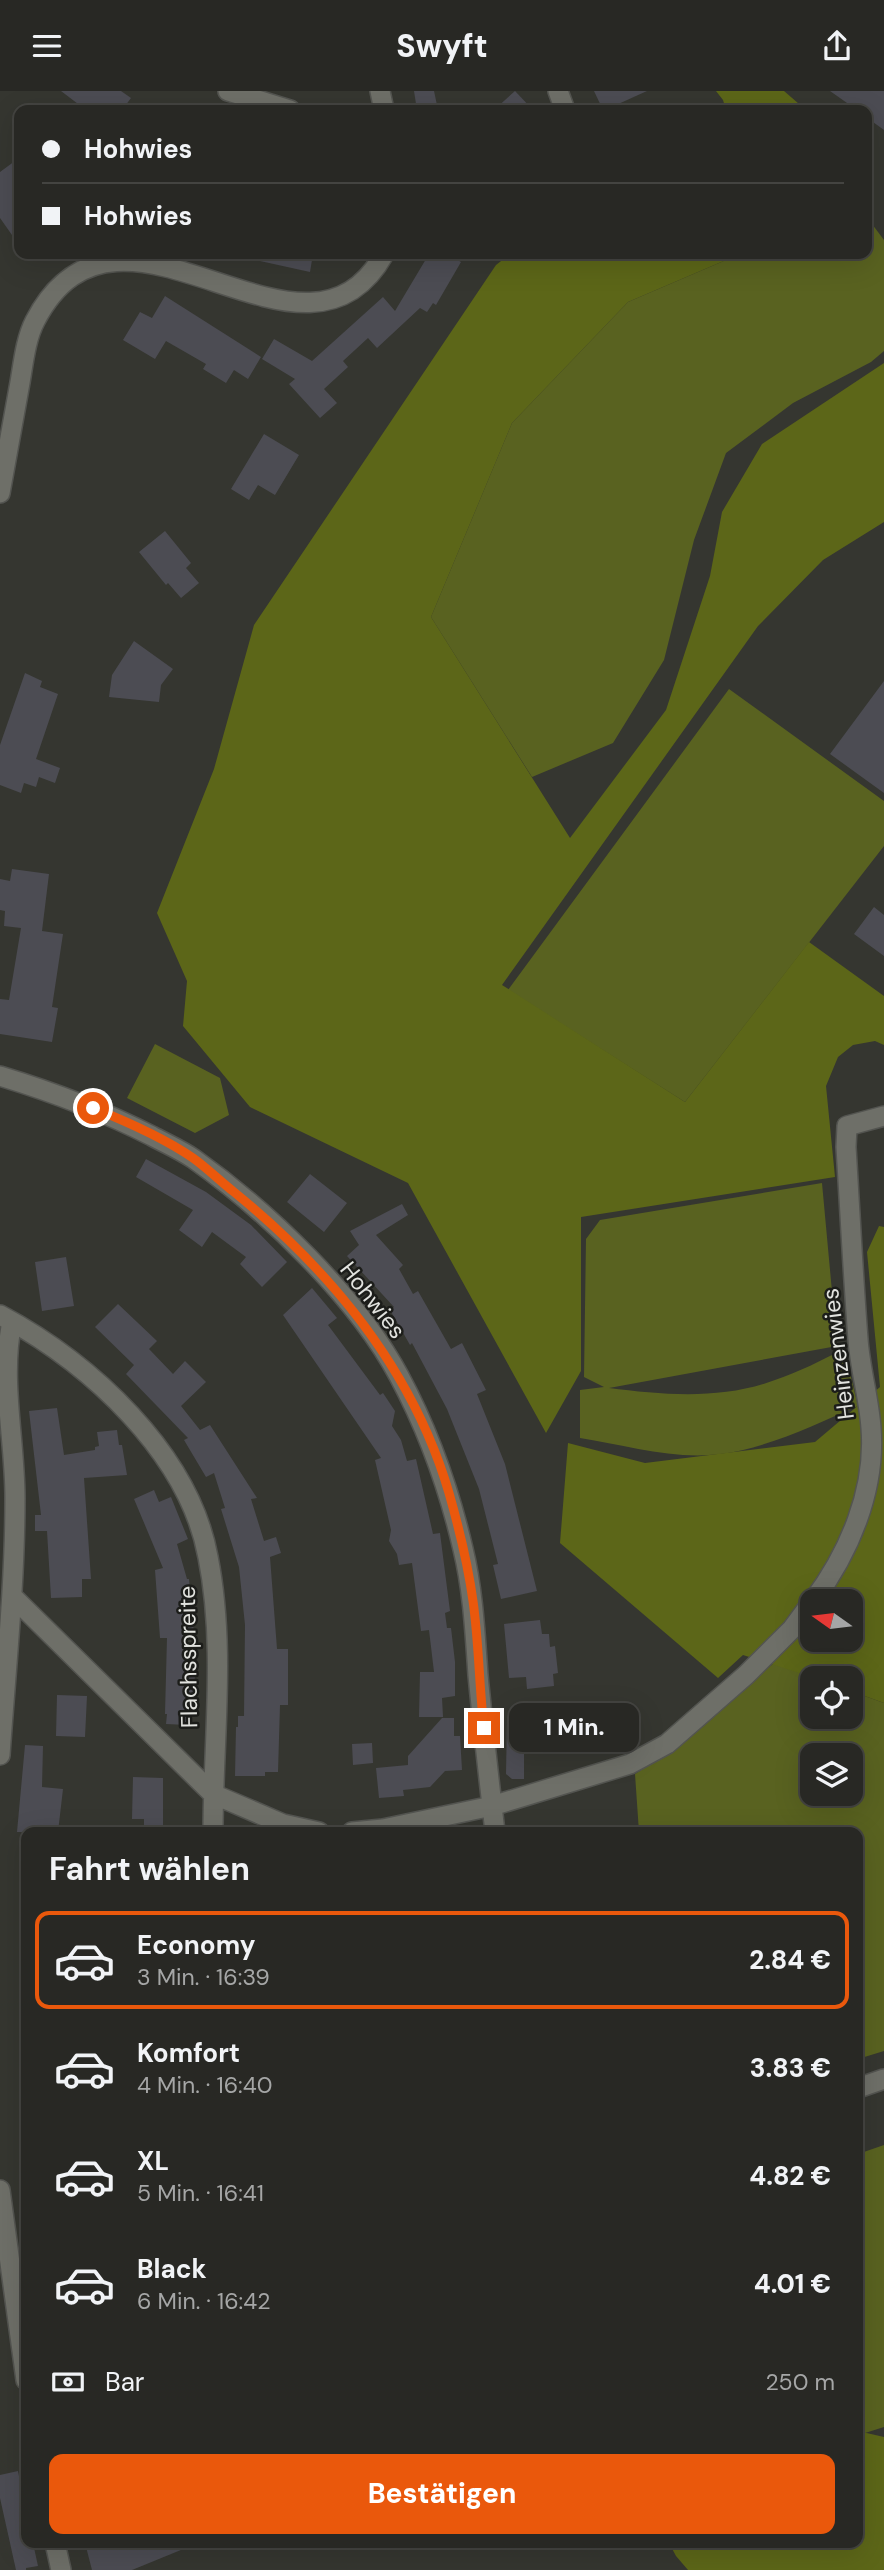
<!DOCTYPE html>
<html lang="de">
<head>
<meta charset="utf-8">
<style>
  body { margin:0; font-family:"DM Sans",sans-serif; background:#343431; color:#f1f3f6; height:100vh; display:flex; flex-direction:column; font-size:26px; white-space:nowrap }
  * { box-sizing:border-box; margin:0 }
  p { font-size:23px; color:#a5a6a6 }
  .icon { flex:none; width:38px; height:38px; fill:none; stroke:currentColor; stroke-width:2; stroke-linecap:round; stroke-linejoin:round }
  .map { position:relative; flex:1; overflow:hidden }
  .details { position:absolute; left:21px; top:1736px; width:842px; height:721px; display:flex; flex-direction:column; background:#282824; border-radius:14px; box-shadow:0 7px 28px #0002,0 0 0 2px #444441 }
  .details>* { flex:none }
  .banner { position:absolute; left:14px; top:14px; width:858px; height:154px; border-radius:14px; box-shadow:0 7px 28px #0002,0 0 0 2px #444441; display:grid; align-content:center; height:154px; padding:0 28px; background:#282824 }
  .needle { width:46px; rotate:284deg }
  .fabs { position:absolute; left:800px; top:1498px; display:grid; gap:14px }
  .fabs a { display:grid; place-items:center; width:63px; height:63px; border-radius:14px; background:#282824; box-shadow:0 7px 28px #0002,0 0 0 2px #444441; font-size:35px }
  .end { position:absolute; width:32px; height:32px; margin:-16px; border:9px solid #ea580c; background:#fff; box-shadow:0 0 0 4px #fff }
  .from { border-radius:50% }
  .bubble { position:absolute; height:49px; border-radius:14px; background:#282824; box-shadow:0 7px 28px #0002,0 0 0 2px #444441; font-size:23px; font-weight:800; line-height:49px; text-align:center }
  .banner b { display:flex; align-items:center; gap:24px; height:66px; font-size:26px }
  .banner b+b { border-top:2px solid #444441 }
  .banner i { width:18px; height:18px; background:#f1f3f6 }
  ul { padding:0; list-style:none }
  li { display:flex; align-items:center; gap:21px; height:98px; margin:0 14px 10px; padding:0 14px; border:4px solid transparent; border-radius:14px }
  li div { flex:1 }
  li b { display:block; font-size:26px }
  li em { font-style:normal; font-weight:800 }
  li.current { border-color:#ea580c }
  li>.icon { width:63px; height:63px; stroke-width:1.5 }
  h2 { padding:0 28px; font-size:32px; line-height:84px }
  .pay { display:flex; align-items:center; gap:18px; height:77px; padding:0 28px; font-size:26px }
  .pay p { margin-inline-start:auto }
  .primary-button { display:flex; gap:14px; margin-top:auto; padding:14px 28px }
  .primary-button a { flex:1; height:80px; border-radius:14px; background:#ea580c; color:#fff; font-size:28px; font-weight:800; line-height:80px; text-align:center }
  header { display:flex; justify-content:space-between; align-items:center; height:91px; padding:0 28px; background:#282824; font-size:32px; font-weight:800 }
  .map>svg:first-child { display:block }
  .green { fill:#596220; fill-rule:evenodd }
  .forest { fill:#5c6618; fill-rule:evenodd }
  .building { fill:#4c4c53 }
  .lines { fill:none; stroke-linecap:round; stroke-linejoin:round }
  .minor-casing { stroke:#535450; stroke-width:22 }
  .minor { stroke:#6e6f68; stroke-width:19 }
  .route { stroke:#ea580c; stroke-width:9 }
  .labels { text-anchor:middle; dominant-baseline:central; stroke-width:5; stroke-linejoin:round; paint-order:stroke }
  .street-label { font-size:23px; fill:#e2e3df; stroke:#1c1d1a }
</style>
</head>
<body>
<header><svg class="icon" aria-label="menu" viewBox="0 0 24 24"><path d="M4 6h16M4 12h16M4 18h16"/></svg>Swyft<svg class="icon" aria-label="share" viewBox="0 0 24 24"><path d="M12 15V3M7 8l5-5 5 5M5 13v7h14v-7"/></svg></header>
<div class="map">
<svg width="884" height="2479" viewBox="0 0 884 2479">
  <rect width="100%" height="100%" fill="#353630"/>
  <path class="green" d="M 866,125 L 884,149 L 884,260 L 871,271 L 793,312 L 726,362 L 694,449 L 664,569 L 613,652 L 532,686 L 431,526 L 512,332 L 628,211 L 740,163 L 866,163 Z
    M 729,598 L 884,710 L 884,755 L 685,1011 L 508,899 Z
    M 155,953 L 220,987 L 229,1024 L 195,1042 L 127,1007 Z
    M 822,1092 L 837,1255 L 609,1297 C 664,1304 722,1309 775,1289 C 799,1281 822,1269 844,1258 L 858,1315 C 814,1334 768,1357 720,1363 C 674,1369 625,1354 580,1347 L 580,1299 L 604,1296 L 584,1286 L 586,1148 L 600,1129 Z
    M 774,1572 L 815,1587 L 812,1587 L 812,1626 L 850,1626 L 851,1600 L 884,1612 L 884,1960 L 858,1968 L 858,1741 L 639,1741 L 635,1683 L 667,1662 ZM 812,1664 L 850,1664 L 850,1703 L 812,1703 Z
    M 884,2054 L 884,2336 L 865,2342 L 858,2340 L 858,2063 Z"/>
  <path class="forest" d="M 716,0 L 784,0 L 806,19 L 726,19 L 723,9 Z
    M 510,163 L 740,163 L 628,211 L 512,332 L 431,526 L 570,747 L 666,619 L 710,485 L 722,421 L 762,353 L 884,272 L 884,431 L 823,469 L 758,535 L 502,894 L 685,1011 L 809,851 L 884,905 L 884,954 L 875,950 L 853,954 L 838,966 L 826,995 L 835,1086 L 581,1126 L 581,1280 L 546,1342 L 408,1092 L 250,1016 L 183,935 L 187,890 L 157,822 L 214,678 L 254,534 L 496,174 Z
    M 879,1135 L 884,1136 L 884,1612 L 851,1600 L 850,1587 L 815,1587 L 743,1564 L 718,1587 L 560,1452 L 568,1352 L 645,1372 L 815,1351 L 880,1296 L 867,1161 ZM 812,1510 L 850,1510 L 850,1549 L 812,1549 Z
    M 858,2340 L 884,2346 L 884,2479 L 688,2479 L 676,2465 L 669,2452 L 858,2452 Z"/>
  <path class="building" d="M 61,0 L 121,0 L 131,7 L 122,19 L 86,19 Z
    M 414,0 L 434,0 L 438,19 L 417,19 Z
    M 515,0 L 533,19 L 494,19 Z
    M 594,0 L 647,0 L 605,19 L 603,19 Z
    M 830,0 L 884,0 L 884,39 L 866,26 L 866,19 L 857,19 Z
    M 19,67 L 19,154 L 0,127 L 0,81 Z
    M 261,163 L 313,163 L 310,181 L 260,170 Z
    M 429,163 L 447,163 L 461,171 L 436,214 L 433,212 L 427,221 L 420,217 L 377,257 L 368,247 L 343,270 L 348,276 L 324,298 L 337,312 L 320,327 L 289,293 L 295,288 L 262,268 L 274,248 L 312,270 L 383,206 L 395,220 Z
    M 165,205 L 261,266 L 248,288 L 234,279 L 226,292 L 203,278 L 206,273 L 166,250 L 155,268 L 123,249 L 140,221 L 152,227 Z
    M 264,343 L 299,364 L 275,404 L 258,394 L 249,409 L 231,398 Z
    M 165,440 L 191,472 L 186,477 L 199,492 L 181,507 L 168,492 L 166,494 L 139,461 Z
    M 134,550 L 173,578 L 161,594 L 159,611 L 109,606 L 112,584 Z
    M 25,582 L 42,590 L 40,596 L 58,603 L 36,668 L 60,677 L 55,692 L 39,686 L 36,696 L 24,692 L 21,702 L 0,694 L 0,654 Z
    M 884,590 L 884,702 L 830,663 Z
    M 12,778 L 49,783 L 42,840 L 63,843 L 52,916 L 58,917 L 52,951 L 0,943 L 0,908 L 9,909 L 21,837 L 4,835 L 5,820 L 0,819 L 0,788 L 10,790 Z
    M 874,816 L 884,824 L 884,865 L 854,843 Z
    M 146,1068 L 206,1101 L 251,1134 L 287,1171 L 262,1196 L 240,1173 L 246,1166 L 212,1141 L 202,1156 L 179,1139 L 193,1119 L 136,1086 Z
    M 310,1083 L 347,1112 L 324,1141 L 287,1111 Z
    M 402,1113 L 408,1124 L 376,1144 L 403,1174 L 399,1178 L 413,1203 L 418,1200 L 451,1258 L 462,1252 L 486,1299 L 477,1303 L 505,1373 L 537,1500 L 501,1508 L 493,1474 L 498,1473 L 479,1398 L 447,1318 L 412,1252 L 410,1254 L 390,1219 L 394,1216 L 347,1165 L 359,1154 L 350,1140 Z
    M 66,1166 L 74,1215 L 42,1220 L 35,1171 Z
    M 312,1197 L 337,1227 L 328,1234 L 380,1304 L 383,1302 L 395,1320 L 392,1335 L 401,1349 L 407,1370 L 416,1368 L 433,1443 L 440,1442 L 450,1520 L 445,1522 L 447,1537 L 451,1537 L 455,1571 L 455,1605 L 442,1607 L 443,1626 L 419,1626 L 420,1581 L 434,1581 L 429,1539 L 421,1540 L 412,1472 L 399,1474 L 397,1463 L 389,1450 L 391,1439 L 375,1369 L 381,1367 L 283,1224 Z
    M 118,1213 L 157,1250 L 149,1258 L 173,1283 L 185,1270 L 206,1291 L 181,1315 L 200,1339 L 210,1334 L 257,1407 L 251,1408 L 264,1450 L 276,1446 L 281,1462 L 270,1466 L 277,1558 L 288,1558 L 288,1614 L 280,1614 L 278,1681 L 265,1681 L 265,1685 L 235,1685 L 236,1636 L 238,1636 L 238,1625 L 244,1625 L 245,1534 L 239,1476 L 221,1418 L 225,1417 L 214,1382 L 206,1386 L 184,1349 L 188,1347 L 126,1283 L 134,1274 L 95,1236 Z
    M 57,1317 L 64,1364 L 95,1359 L 95,1356 L 99,1355 L 97,1341 L 117,1339 L 119,1354 L 122,1354 L 127,1384 L 84,1387 L 91,1488 L 82,1488 L 82,1506 L 51,1507 L 47,1440 L 35,1440 L 35,1424 L 41,1424 L 29,1320 Z
    M 154,1399 L 159,1411 L 171,1406 L 188,1448 L 177,1453 L 187,1488 L 189,1488 L 194,1544 L 188,1544 L 187,1578 L 195,1578 L 194,1623 L 188,1623 L 187,1634 L 166,1633 L 167,1623 L 165,1623 L 167,1547 L 160,1547 L 155,1479 L 163,1477 L 134,1408 Z
    M 540,1529 L 542,1543 L 549,1543 L 550,1556 L 555,1555 L 558,1582 L 553,1583 L 554,1595 L 527,1598 L 526,1586 L 509,1587 L 504,1533 Z
    M 57,1604 L 87,1605 L 85,1646 L 56,1645 Z
    M 442,1627 L 454,1627 L 454,1645 L 460,1645 L 462,1679 L 445,1680 L 430,1696 L 403,1699 L 404,1705 L 379,1707 L 376,1677 L 408,1674 L 408,1665 Z
    M 507,1627 L 548,1627 L 548,1659 L 524,1659 L 524,1688 L 512,1688 L 506,1683 Z
    M 372,1652 L 373,1672 L 353,1674 L 352,1653 Z
    M 25,1654 L 43,1655 L 42,1696 L 63,1698 L 58,1741 L 17,1741 Z
    M 133,1686 L 163,1687 L 163,1739 L 144,1739 L 144,1728 L 132,1728 Z
    M 18,2380 L 26,2422 L 26,2452 L 33,2452 L 38,2475 L 26,2477 L 26,2479 L 16,2479 L 0,2407 L 0,2384 Z
    M 85,2452 L 198,2452 L 132,2479 L 92,2479 Z"/>
  <g class="lines">
    <defs>
      <path id="minor" d="M 228,0 L 290,19
        M 380,0 L 384,19
        M 558,0 L 565,19
        M 0,402 C 6,367 13,332 19,297 C 23,276 25,249 35,230 C 120,66 303,308 384,163
        M 0,985 C 53,1001 103,1020 152,1045 C 165,1052 181,1059 194,1068 C 267,1120 356,1205 399,1285 C 428,1339 449,1398 463,1458 C 473,1499 475,1541 478,1584 C 483,1636 489,1689 495,1741
        M 0,1224 C 90,1272 189,1362 208,1466 C 226,1556 213,1650 213,1741
        M 13,1506 L 213,1703 L 283,1733 L 319,1741
        M 813,1510 C 849,1462 876,1399 871,1337 C 869,1307 860,1278 858,1248 C 853,1184 850,1120 846,1056 L 847,1035 L 884,1025
        M 0,1664 C 6,1578 15,1493 15,1407 C 15,1349 0,1288 12,1231
        M 352,1741 L 383,1738 L 492,1715 L 630,1673 L 667,1653 L 746,1584 L 792,1538 L 812,1511
        M 858,1997 L 884,1988
        M 0,2099 L 26,2289
        M 55,2452 L 61,2479"/>
    </defs>
    <use href="#minor" class="minor-casing"/>
    <use href="#minor" class="minor"/>
  </g>
  <g class="lines">
    <path class="route" d="M 93,1017 C 123,1029 167,1049 193,1067 C 207,1077 220,1090 234,1101 C 331,1180 413,1279 449,1402 C 459,1437 468,1474 473,1510 C 479,1552 479,1595 484,1637"/>
  </g>
  <g class="labels">
    <g class="street-label">
      <text transform="translate(373 1209) rotate(52)">Hohwies</text>
      <text transform="translate(838 1263) rotate(-97)">Heinzenwies</text>
      <text transform="translate(188 1566) rotate(-91)">Flachsspreite</text>
    </g>
  </g>
</svg>
<div class="fabs">
<a><svg class="needle" viewBox="-14 -14 28 28"><path d="M0-13l5 13h-10z" fill="#e53935"/><path d="M0 13l5-13h-10z" fill="#a5a6a6"/></svg></a>
<a><svg class="icon" aria-label="locate" viewBox="0 0 24 24"><circle cx="12" cy="12" r="6"/><path d="M12 2v4M12 18v4M2 12h4M18 12h4"/></svg></a>
<a><svg class="icon" aria-label="layers" viewBox="0 0 24 24"><path d="M12 4l9 5-9 5-9-5zM3 14l9 5 9-5"/></svg></a>
</div>
<i class="end from" style="left:93px;top:1017px"></i>
<i class="end" style="left:484px;top:1637px"></i>
<div class="bubble" style="left:509px;top:1612px;width:130px">1 Min.</div>
<div class="banner">
<b><i class="from"></i>Hohwies</b>
<b><i></i>Hohwies</b>
</div>
<section class="details">
<h2>Fahrt wählen</h2>
<ul>
<li class="current"><svg class="icon" aria-label="car" viewBox="0 0 24 24"><path d="M5 17H2v-5l4-1 3-4h7l3 4 3 1v5h-3M9 17h6M6 11h13"/><circle cx="7" cy="17" r="2"/><circle cx="17" cy="17" r="2"/></svg><div><b>Economy</b><p>3 Min. · 16:39</p></div><em>2.84 €</em></li>
<li><svg class="icon" aria-label="car" viewBox="0 0 24 24"><path d="M5 17H2v-5l4-1 3-4h7l3 4 3 1v5h-3M9 17h6M6 11h13"/><circle cx="7" cy="17" r="2"/><circle cx="17" cy="17" r="2"/></svg><div><b>Komfort</b><p>4 Min. · 16:40</p></div><em>3.83 €</em></li>
<li><svg class="icon" aria-label="car" viewBox="0 0 24 24"><path d="M5 17H2v-5l4-1 3-4h7l3 4 3 1v5h-3M9 17h6M6 11h13"/><circle cx="7" cy="17" r="2"/><circle cx="17" cy="17" r="2"/></svg><div><b>XL</b><p>5 Min. · 16:41</p></div><em>4.82 €</em></li>
<li><svg class="icon" aria-label="car" viewBox="0 0 24 24"><path d="M5 17H2v-5l4-1 3-4h7l3 4 3 1v5h-3M9 17h6M6 11h13"/><circle cx="7" cy="17" r="2"/><circle cx="17" cy="17" r="2"/></svg><div><b>Black</b><p>6 Min. · 16:42</p></div><em>4.01 €</em></li>
</ul>
<div class="pay"><svg class="icon" aria-label="cash" viewBox="0 0 24 24"><path d="M3 7h18v10H3z"/><circle cx="12" cy="12" r="2"/></svg>Bar<p>250 m</p></div>
<div class="primary-button"><a>Bestätigen</a></div>
</section>
</div>
</body>
</html>
